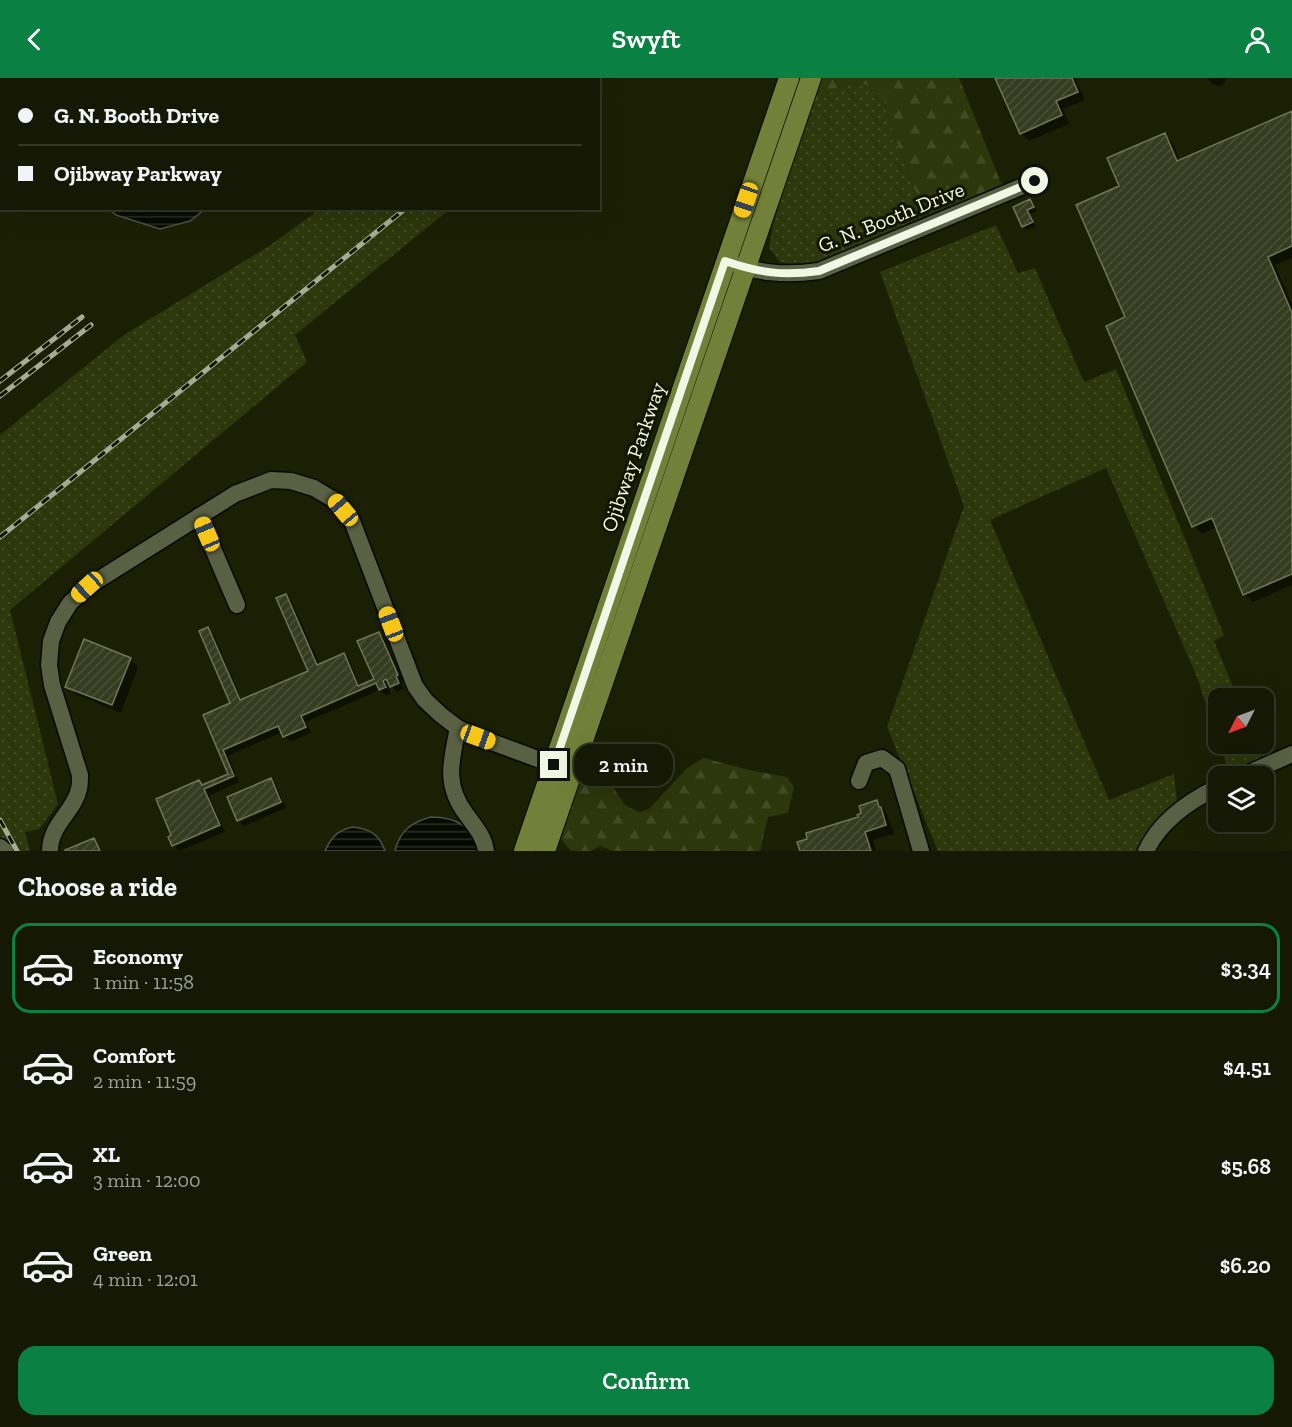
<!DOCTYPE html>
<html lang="en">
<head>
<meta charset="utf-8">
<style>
  body { margin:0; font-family:"Zilla Slab",serif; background:#212513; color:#f1f3f6; height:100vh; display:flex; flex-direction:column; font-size:22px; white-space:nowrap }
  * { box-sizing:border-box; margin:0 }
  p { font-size:20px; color:#9da09a }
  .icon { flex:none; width:33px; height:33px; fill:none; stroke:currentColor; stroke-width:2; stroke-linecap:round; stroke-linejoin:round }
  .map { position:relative; height:773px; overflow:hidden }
  .panel { display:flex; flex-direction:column; background:#141804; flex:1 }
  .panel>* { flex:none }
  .top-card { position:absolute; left:0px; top:0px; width:600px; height:132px; box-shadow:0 6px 24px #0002,0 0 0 2px #333726; display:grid; align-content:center; height:132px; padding:0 18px; background:#141804 }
  .needle { width:39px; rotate:228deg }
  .tools { position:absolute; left:1208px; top:610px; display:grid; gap:12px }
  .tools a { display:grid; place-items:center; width:66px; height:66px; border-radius:12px; background:#141804; box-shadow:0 6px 24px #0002,0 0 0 2px #333726; font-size:30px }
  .end { position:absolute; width:27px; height:27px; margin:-14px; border:8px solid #f2f6e5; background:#111; box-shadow:0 0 0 3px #111 }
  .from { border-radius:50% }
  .bubble { position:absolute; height:42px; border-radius:18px; background:#141804; box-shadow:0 6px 24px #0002,0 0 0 2px #333726; font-size:20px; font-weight:600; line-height:42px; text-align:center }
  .car { position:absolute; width:18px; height:36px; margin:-18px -9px; border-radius:8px; box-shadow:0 0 4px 2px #0007; background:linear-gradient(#f5c518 24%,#345 0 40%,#f5c518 0 76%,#345 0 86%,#f5c518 0) }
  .top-card b { display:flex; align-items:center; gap:21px; height:57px; font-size:22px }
  .top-card b+b { border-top:2px solid #333726 }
  .top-card i { width:15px; height:15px; background:#f1f3f6 }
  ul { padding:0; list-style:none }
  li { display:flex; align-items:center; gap:18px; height:90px; margin:0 12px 9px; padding:0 6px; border:3px solid transparent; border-radius:18px }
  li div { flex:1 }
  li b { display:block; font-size:22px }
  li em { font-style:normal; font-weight:600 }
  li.active { border-color:#0b8043 }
  li>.icon { width:54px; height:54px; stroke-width:1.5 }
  h2 { padding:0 18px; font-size:27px; line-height:72px }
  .primary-button { display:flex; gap:12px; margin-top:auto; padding:12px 18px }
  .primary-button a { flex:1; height:69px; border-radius:18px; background:#0b8043; color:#fff; font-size:24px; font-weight:600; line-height:69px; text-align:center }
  header { display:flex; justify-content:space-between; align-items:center; height:78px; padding:0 18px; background:#0b8043; color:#fff; font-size:27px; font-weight:600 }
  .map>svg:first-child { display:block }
  .grass { fill:url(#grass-dots) }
  .forest { fill:url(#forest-firs) }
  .water { fill:url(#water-rules); stroke:#4e5145; stroke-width:1.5 }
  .shadow { fill:#0007 }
  .building { fill:url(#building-hatch); stroke:#6f7658; stroke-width:1.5 }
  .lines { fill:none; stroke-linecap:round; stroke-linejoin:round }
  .minor-casing { stroke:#060900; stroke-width:19 }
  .major-casing { stroke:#060900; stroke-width:22 }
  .minor { stroke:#596043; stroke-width:16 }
  .major { stroke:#728039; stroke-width:20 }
  .rail-casing { stroke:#a6ab96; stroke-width:5 }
  .rail { stroke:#121600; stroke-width:3; stroke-dasharray:9; stroke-linecap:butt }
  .route { stroke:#f2f6e5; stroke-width:8 }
  .labels { text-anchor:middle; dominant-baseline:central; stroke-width:6; stroke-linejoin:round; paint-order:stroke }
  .street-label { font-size:21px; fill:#f2f6e5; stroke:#121600 }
</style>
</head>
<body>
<header><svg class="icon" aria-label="back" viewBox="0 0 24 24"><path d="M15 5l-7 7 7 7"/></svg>Swyft<svg class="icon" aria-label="person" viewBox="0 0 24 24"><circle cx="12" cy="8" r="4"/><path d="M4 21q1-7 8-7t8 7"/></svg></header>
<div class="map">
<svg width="1292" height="773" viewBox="0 0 1292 773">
  <defs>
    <pattern id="grass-dots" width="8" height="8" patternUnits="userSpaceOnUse" patternTransform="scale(1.5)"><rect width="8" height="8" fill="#2e360b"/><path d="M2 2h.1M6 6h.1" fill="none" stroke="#424a23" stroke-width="1.8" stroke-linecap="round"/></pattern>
    <pattern id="forest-firs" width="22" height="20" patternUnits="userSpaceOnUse" patternTransform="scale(1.5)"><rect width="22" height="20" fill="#2e360b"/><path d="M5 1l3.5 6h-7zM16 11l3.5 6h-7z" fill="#424a23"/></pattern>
    <pattern id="water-rules" width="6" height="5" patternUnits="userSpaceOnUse" patternTransform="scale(1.5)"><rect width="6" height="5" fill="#070a00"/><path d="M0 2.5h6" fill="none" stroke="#2c2e25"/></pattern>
    <pattern id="building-hatch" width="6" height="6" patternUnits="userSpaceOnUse" patternTransform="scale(1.5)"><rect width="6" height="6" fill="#363c20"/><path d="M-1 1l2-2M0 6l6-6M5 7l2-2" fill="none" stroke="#4a4f36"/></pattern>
  </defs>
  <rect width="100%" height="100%" fill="#1b2005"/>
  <path class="grass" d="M 861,5 L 874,10 L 884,20 L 889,44 L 925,138 L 835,178 L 800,188 L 780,184 L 769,170 L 773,147 L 809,27 L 846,6 Z
    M 320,131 L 450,131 L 295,257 L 307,284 L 10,532 L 58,726 L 39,751 L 25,754 L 30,773 L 0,773 L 0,357 L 124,257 L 269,168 Z
    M 996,147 L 1018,195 L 1035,190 L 1084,304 L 1116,291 L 1224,557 L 1214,563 L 1238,621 L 1218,621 L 1218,662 L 1197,599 L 1106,390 L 990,442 L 1109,722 L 1174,696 L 1177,724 C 1162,738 1147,755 1137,773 L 938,773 L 887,649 L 964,428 L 880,194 Z
    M 1220,666 L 1257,666 L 1263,682 L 1229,694 Z"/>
  <path class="forest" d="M 819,0 L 959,0 L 1003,110 L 925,138 L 889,44 L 884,20 L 874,10 L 861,5 L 846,6 L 809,27 Z
    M 589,680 L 605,690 L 612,708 L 625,727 L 639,734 L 649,731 L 687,690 L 704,680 L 749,692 L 787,699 L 794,709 L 788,735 L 768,739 L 760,773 L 613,773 L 600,768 L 591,773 L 571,773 L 561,761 L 585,684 Z"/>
  <path class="water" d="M 32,0 L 368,0 L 366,2 L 33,2 Z
    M 109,131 L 205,131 L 190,143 L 160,151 L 116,137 Z
    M 431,739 C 456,739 472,748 479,773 L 395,773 C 400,752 412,744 431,739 Z
    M 353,749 C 370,751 379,756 385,773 L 325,773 C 331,759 338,752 353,749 Z"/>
  <path class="shadow" d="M 997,0 L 1075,0 L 1085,22 L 1063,31 L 1069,46 L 1029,63 L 1021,55 Z
    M 1207,0 L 1227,0 L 1224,6 L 1218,8 L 1212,5 Z
    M 1292,35 L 1292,180 L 1275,187 L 1292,226 L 1292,507 L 1253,524 L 1245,516 L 1217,449 L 1202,456 L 1194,448 L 1127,240 L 1121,109 L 1164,57 L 1173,65 L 1180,83 Z
    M 1030,123 L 1034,127 L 1036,133 L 1030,136 L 1036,148 L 1027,152 L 1023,148 L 1015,129 Z
    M 286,518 L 292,524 L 320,587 L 343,577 L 350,583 L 360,608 L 375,602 L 379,555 L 385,561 L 403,603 L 401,604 L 404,611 L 397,614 L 391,608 L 388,609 L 391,616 L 386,618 L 380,612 L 306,644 L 311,655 L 290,664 L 282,654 L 228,678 L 239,704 L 209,718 L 225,754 L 179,773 L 173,767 L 199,704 L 204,708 L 230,696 L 205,638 L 232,626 L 208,551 L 214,557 L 242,623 L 310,594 Z
    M 130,581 L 138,589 L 121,635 L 75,616 L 67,608 Z
    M 270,702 L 276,708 L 282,721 L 239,741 L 239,743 L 228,720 Z
    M 284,724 L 286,730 L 244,748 L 240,744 Z
    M 877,724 L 885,732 L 888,739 L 894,756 L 873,762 L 876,773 L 802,773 L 860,740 Z"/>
  <path class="building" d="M 995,0 L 1072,0 L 1078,14 L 1056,23 L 1062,37 L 1020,56 Z
    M 1292,33 L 1292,168 L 1268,179 L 1292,235 L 1292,496 L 1243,517 L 1212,440 L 1192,449 L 1106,248 L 1125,239 L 1076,127 L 1119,108 L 1107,80 L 1165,55 L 1177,83 Z
    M 1030,121 L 1034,129 L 1027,132 L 1033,144 L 1022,149 L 1013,129 Z
    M 286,516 L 317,587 L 344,575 L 358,608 L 374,601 L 357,563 L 379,554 L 398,597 L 396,598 L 399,605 L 390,609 L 386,601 L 383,603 L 386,609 L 379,612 L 376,605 L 301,638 L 306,649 L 283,659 L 278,648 L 223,672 L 234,698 L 204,711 L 220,747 L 172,768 L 168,759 L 171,757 L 156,721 L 199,702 L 202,707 L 228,696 L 203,637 L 230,625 L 199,553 L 208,549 L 240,622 L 308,593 L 276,520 Z
    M 84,561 L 131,580 L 112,627 L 65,609 Z
    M 271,700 L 281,724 L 237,743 L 227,719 Z
    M 877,722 L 879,729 L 881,729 L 886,747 L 865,754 L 871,773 L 800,773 L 797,764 L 807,761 L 806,755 L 858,739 L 857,737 L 861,735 L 859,728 Z
    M 94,760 L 100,773 L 66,773 L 65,772 Z"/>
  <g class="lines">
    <defs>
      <path id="minor" d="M 725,183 C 759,195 783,198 819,193 L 1035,103
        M 199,438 L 237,527
        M 458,650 C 451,683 444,707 466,736 C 475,749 484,758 486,773
        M 1240,699 L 1292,676
        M 859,703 L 866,685 L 882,680 L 897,691 L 921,773
        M 0,769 L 5,773
        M 50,773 C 50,746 74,734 79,711 C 80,707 80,701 80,697 L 52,607 L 49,587 L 51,563 L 58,544 L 70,525 L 87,509 L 235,416 L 271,402 L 291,403 L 314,410 L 334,422 L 352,443 L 415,608 L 425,622 L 441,637 L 458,650 L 478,659 L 554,687
        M 1146,773 C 1160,743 1189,723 1218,709"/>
      <path id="major" d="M 524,773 L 789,0
        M 545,773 L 811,0"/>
    </defs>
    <use href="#minor" class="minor-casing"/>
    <use href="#major" class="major-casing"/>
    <use href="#minor" class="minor"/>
    <use href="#major" class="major"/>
    <defs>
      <path id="rail" d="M 564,2 L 566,0
        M 0,303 L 82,239
        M 0,318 L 91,247
        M 0,459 L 406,130
        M 0,742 L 17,773"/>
    </defs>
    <use href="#rail" class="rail-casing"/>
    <use href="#rail" class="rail"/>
  </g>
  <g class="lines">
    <path class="route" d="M 554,687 L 725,183 C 760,195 783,198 819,193 L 1035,103"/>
  </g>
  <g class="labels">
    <g class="street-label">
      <text transform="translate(891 139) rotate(-22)">G. N. Booth Drive</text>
      <text transform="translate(633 379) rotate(-71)">Ojibway Parkway</text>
    </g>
  </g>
</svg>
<div class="tools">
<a><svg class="needle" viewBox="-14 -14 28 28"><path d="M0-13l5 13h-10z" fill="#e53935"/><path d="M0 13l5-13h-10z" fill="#9da09a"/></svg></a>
<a><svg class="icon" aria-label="layers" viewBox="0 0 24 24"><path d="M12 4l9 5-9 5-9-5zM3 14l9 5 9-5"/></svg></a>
</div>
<i class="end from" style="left:1035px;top:103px"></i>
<i class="end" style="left:554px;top:687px"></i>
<div class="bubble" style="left:574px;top:666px;width:99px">2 min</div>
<i class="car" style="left:746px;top:122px;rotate:199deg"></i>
<i class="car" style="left:343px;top:432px;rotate:320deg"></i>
<i class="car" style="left:207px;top:456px;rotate:337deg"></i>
<i class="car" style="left:87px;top:509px;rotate:228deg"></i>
<i class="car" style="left:391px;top:546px;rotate:339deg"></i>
<i class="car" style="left:478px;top:659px;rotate:110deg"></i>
<div class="top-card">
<b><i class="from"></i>G. N. Booth Drive</b>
<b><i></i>Ojibway Parkway</b>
</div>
</div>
<section class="panel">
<h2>Choose a ride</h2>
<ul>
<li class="active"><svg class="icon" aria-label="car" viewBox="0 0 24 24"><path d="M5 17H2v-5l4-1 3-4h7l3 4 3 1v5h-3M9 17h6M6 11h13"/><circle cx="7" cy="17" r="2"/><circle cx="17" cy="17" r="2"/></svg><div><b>Economy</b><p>1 min · 11:58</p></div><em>$3.34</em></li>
<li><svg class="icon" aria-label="car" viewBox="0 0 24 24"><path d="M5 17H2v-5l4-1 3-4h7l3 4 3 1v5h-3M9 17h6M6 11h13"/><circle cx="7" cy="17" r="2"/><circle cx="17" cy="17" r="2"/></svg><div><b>Comfort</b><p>2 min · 11:59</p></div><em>$4.51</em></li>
<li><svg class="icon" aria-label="car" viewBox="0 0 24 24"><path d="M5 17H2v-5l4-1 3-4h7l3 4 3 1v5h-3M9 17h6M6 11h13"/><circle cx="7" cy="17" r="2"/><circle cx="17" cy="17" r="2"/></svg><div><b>XL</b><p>3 min · 12:00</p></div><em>$5.68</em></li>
<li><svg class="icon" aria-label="car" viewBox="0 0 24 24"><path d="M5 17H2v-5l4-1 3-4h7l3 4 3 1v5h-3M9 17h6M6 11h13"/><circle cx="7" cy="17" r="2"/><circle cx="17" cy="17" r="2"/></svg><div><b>Green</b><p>4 min · 12:01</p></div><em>$6.20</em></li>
</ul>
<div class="primary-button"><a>Confirm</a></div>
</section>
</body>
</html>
